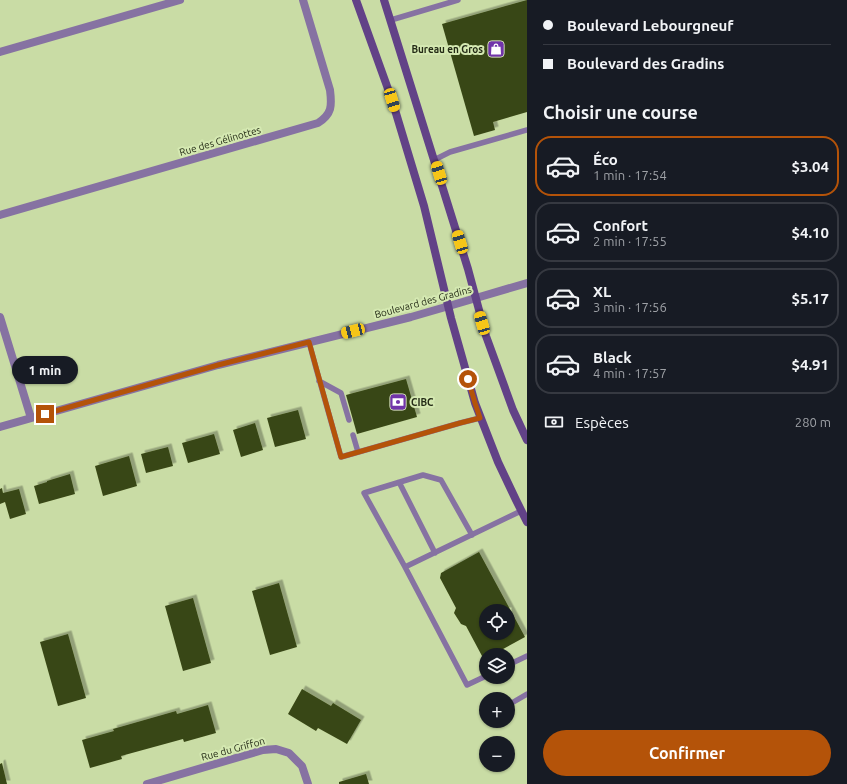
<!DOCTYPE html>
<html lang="fr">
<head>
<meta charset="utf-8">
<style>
  body { margin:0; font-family:Ubuntu,sans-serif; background:#242831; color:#f1f3f6; height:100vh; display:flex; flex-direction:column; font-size:15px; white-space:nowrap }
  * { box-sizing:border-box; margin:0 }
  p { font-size:13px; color:#9ea1a6 }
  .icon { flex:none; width:22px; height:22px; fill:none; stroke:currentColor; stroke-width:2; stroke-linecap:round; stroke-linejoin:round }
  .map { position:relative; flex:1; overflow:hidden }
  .details { display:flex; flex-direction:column; background:#171b24; width:320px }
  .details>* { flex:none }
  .guide { display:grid; align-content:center; height:88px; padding:0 16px; background:#171b24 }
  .tools { position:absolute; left:479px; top:604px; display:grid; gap:8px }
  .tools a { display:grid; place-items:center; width:36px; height:36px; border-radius:50%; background:#171b24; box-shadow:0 1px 3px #0004; font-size:20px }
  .end { position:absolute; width:18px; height:18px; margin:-9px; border:5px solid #b45309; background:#fff; box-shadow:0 0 0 2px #fff }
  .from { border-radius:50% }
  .bubble { position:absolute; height:28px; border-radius:14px; background:#171b24; box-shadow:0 1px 3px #0004; font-size:13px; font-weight:600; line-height:28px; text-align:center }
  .car { position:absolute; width:12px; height:24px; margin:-12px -6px; border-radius:5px; box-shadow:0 0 3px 1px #0007; background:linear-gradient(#f5c518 24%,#345 0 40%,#f5c518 0 76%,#345 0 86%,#f5c518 0) }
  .guide b { display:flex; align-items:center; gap:14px; height:38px; font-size:15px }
  .guide b+b { border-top:1px solid #363941 }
  .guide i { width:10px; height:10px; background:#f1f3f6 }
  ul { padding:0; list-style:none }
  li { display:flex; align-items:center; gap:12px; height:60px; margin:0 8px 6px; padding:0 8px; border:2px solid #363941; border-radius:16px }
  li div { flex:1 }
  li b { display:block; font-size:15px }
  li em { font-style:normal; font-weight:600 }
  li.on { border-color:#b45309 }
  li>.icon { width:36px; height:36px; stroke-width:1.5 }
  h2 { padding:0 16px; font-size:18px; line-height:48px }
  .pay { display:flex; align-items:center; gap:10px; height:44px; padding:0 16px; font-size:15px }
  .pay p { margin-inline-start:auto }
  .primary-button { display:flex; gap:8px; margin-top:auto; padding:8px 16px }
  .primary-button a { flex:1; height:46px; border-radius:24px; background:#b45309; color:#fff; font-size:16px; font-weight:600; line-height:46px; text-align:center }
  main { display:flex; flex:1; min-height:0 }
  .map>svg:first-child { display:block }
  .building { fill:#394715; fill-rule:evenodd; filter:url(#shadow) }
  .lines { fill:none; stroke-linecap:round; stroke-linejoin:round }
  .service { stroke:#8672a2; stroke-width:5.5 }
  .minor { stroke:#8672a2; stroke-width:8 }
  .tertiary { stroke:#8672a2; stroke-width:8 }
  .secondary { stroke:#624287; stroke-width:8 }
  .route { stroke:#b45309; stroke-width:5 }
  .labels { text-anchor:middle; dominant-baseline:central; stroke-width:4; stroke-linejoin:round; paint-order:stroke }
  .poi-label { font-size:10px; font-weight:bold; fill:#242b16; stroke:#d5e9b2; text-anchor:end }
  .street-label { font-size:10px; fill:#242b16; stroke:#d5e9b2 }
</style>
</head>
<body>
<main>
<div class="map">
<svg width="527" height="784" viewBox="0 0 527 784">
  <defs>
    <filter id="shadow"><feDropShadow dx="3.5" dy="-3.5" stdDeviation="0" flood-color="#0004"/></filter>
  </defs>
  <rect width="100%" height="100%" fill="#c9dca5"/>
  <path class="building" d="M 527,0 L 527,112 L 493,122 L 495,130 L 474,136 L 442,24 Z
    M 406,379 L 417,417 L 357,434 L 346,395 Z
    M 298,410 L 306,439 L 275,447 L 267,418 Z
    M 255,423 L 263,450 L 241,457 L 233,430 Z
    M 214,434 L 220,454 L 188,463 L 182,443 Z
    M 168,447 L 173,466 L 146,473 L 141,454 Z
    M 129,456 L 137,486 L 103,496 L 95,466 Z
    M 70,474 L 75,494 L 39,504 L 34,486 L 47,482 L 47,481 Z
    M 2,488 L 3,493 L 19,489 L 26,514 L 10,519 L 5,502 L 0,504 L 0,489 Z
    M 479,552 L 525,637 L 492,655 L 486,655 L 486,657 L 482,656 L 466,626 L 461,624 L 454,613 L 456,608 L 440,578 L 441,573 ZM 486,611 L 508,611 L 508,633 L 486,633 Z
    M 279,583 L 297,647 L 270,655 L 252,591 Z
    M 193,598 L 211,663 L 183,671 L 165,606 Z
    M 68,634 L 86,698 L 58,706 L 40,642 Z
    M 302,689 L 331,706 L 333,703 L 361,720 L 347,744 L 318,728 L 316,731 L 288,714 Z
    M 208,705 L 216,733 L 184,742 L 183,739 L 121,756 L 122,759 L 90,768 L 82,740 L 114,731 L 113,729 L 176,711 L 177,714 Z
    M 2,763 L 7,784 L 0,784 L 0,764 Z
    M 366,774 L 369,784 L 339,784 L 339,782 Z"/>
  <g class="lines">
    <path class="service" d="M 391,20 L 458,0
      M 434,160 L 450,152 L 527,130
      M 309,342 L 316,368 L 341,457 L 460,423 L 480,418
      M 319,381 L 341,393 L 349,420
      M 353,435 L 358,452
      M 399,482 L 435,553
      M 472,535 L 441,480 L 423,475 L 364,493 L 405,567 L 467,685 L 486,676
      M 405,567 L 521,511
      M 508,665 L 527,656
      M 510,704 L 527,694"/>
    <path class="minor" d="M 0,52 L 180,0
      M 0,215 L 318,123 C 332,114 332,106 330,90 L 303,0
      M 0,317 L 31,418
      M 0,427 L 218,365 L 411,317 L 449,306
      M 147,784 L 263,750 L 276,749 L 289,753 L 302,766 L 308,784"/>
    <path class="tertiary" d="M 449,306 L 527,283"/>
    <path class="secondary" d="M 356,0 L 392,100 L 424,206 L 451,318 L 475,403 L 498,462 L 516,500 L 527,522
      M 384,0 L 468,269 L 486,336 L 513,410 L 527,440"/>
  </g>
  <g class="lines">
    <path class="route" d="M 45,414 L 218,365 L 309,342 L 341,457 L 460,423 L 480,418 L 475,403 L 468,379"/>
  </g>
  <defs>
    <symbol id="shop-square" viewBox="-11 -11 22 22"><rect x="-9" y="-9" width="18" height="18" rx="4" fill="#7134aa" stroke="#d5e9b2"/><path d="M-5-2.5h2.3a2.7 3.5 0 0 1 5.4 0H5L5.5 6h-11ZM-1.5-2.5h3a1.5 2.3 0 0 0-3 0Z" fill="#fff"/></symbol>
    <symbol id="bank-square" viewBox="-11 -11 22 22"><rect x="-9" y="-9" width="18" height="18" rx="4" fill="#7134aa" stroke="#d5e9b2"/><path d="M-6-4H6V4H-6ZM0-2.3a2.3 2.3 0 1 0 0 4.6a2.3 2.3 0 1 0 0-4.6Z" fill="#fff"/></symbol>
  </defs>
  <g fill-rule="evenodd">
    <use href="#shop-square" x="486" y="39" width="20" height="20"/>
    <use href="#bank-square" x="388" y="392" width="20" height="20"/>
  </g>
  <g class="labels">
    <g class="poi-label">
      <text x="483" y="49">Bureau en Gros</text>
      <text x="411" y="402" text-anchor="start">CIBC</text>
    </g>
    <g class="street-label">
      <text transform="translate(220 141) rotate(-16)">Rue des Gélinottes</text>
      <text transform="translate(423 302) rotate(-15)">Boulevard des Gradins</text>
      <text transform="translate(233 749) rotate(-15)">Rue du Griffon</text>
    </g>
  </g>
</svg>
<div class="tools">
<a><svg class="icon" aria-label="locate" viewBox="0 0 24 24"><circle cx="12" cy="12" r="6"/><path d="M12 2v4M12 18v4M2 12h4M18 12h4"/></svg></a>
<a><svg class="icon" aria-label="layers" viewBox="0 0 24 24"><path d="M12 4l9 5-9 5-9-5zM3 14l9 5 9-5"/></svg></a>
<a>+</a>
<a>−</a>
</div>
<i class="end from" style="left:468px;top:379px"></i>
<i class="end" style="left:45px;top:414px"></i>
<div class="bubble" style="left:12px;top:356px;width:66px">1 min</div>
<i class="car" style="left:392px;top:100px;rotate:163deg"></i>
<i class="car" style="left:439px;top:173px;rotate:343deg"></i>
<i class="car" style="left:460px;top:242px;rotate:343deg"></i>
<i class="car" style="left:482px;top:323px;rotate:344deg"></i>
<i class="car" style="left:353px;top:331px;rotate:256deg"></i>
</div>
<section class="details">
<div class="guide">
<b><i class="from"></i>Boulevard Lebourgneuf</b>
<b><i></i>Boulevard des Gradins</b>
</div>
<h2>Choisir une course</h2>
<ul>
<li class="on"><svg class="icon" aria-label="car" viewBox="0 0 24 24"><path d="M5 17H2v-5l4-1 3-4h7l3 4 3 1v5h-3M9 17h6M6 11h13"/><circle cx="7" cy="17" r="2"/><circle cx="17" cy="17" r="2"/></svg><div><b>Éco</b><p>1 min · 17:54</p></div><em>$3.04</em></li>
<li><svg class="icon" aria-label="car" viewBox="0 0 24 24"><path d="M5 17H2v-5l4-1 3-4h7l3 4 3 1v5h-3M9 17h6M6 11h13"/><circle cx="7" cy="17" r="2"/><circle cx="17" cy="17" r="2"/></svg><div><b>Confort</b><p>2 min · 17:55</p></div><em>$4.10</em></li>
<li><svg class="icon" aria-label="car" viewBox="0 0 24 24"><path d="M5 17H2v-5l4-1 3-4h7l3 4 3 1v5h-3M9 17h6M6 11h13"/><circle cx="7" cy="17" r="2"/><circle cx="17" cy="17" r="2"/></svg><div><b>XL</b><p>3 min · 17:56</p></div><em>$5.17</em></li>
<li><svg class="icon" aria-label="car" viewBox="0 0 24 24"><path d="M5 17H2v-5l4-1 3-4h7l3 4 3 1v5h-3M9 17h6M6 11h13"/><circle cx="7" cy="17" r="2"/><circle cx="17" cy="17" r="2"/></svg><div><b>Black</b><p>4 min · 17:57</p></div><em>$4.91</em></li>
</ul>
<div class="pay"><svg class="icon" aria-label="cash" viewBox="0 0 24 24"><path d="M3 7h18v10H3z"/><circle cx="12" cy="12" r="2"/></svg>Espèces<p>280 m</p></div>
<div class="primary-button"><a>Confirmer</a></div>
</section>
</main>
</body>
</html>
